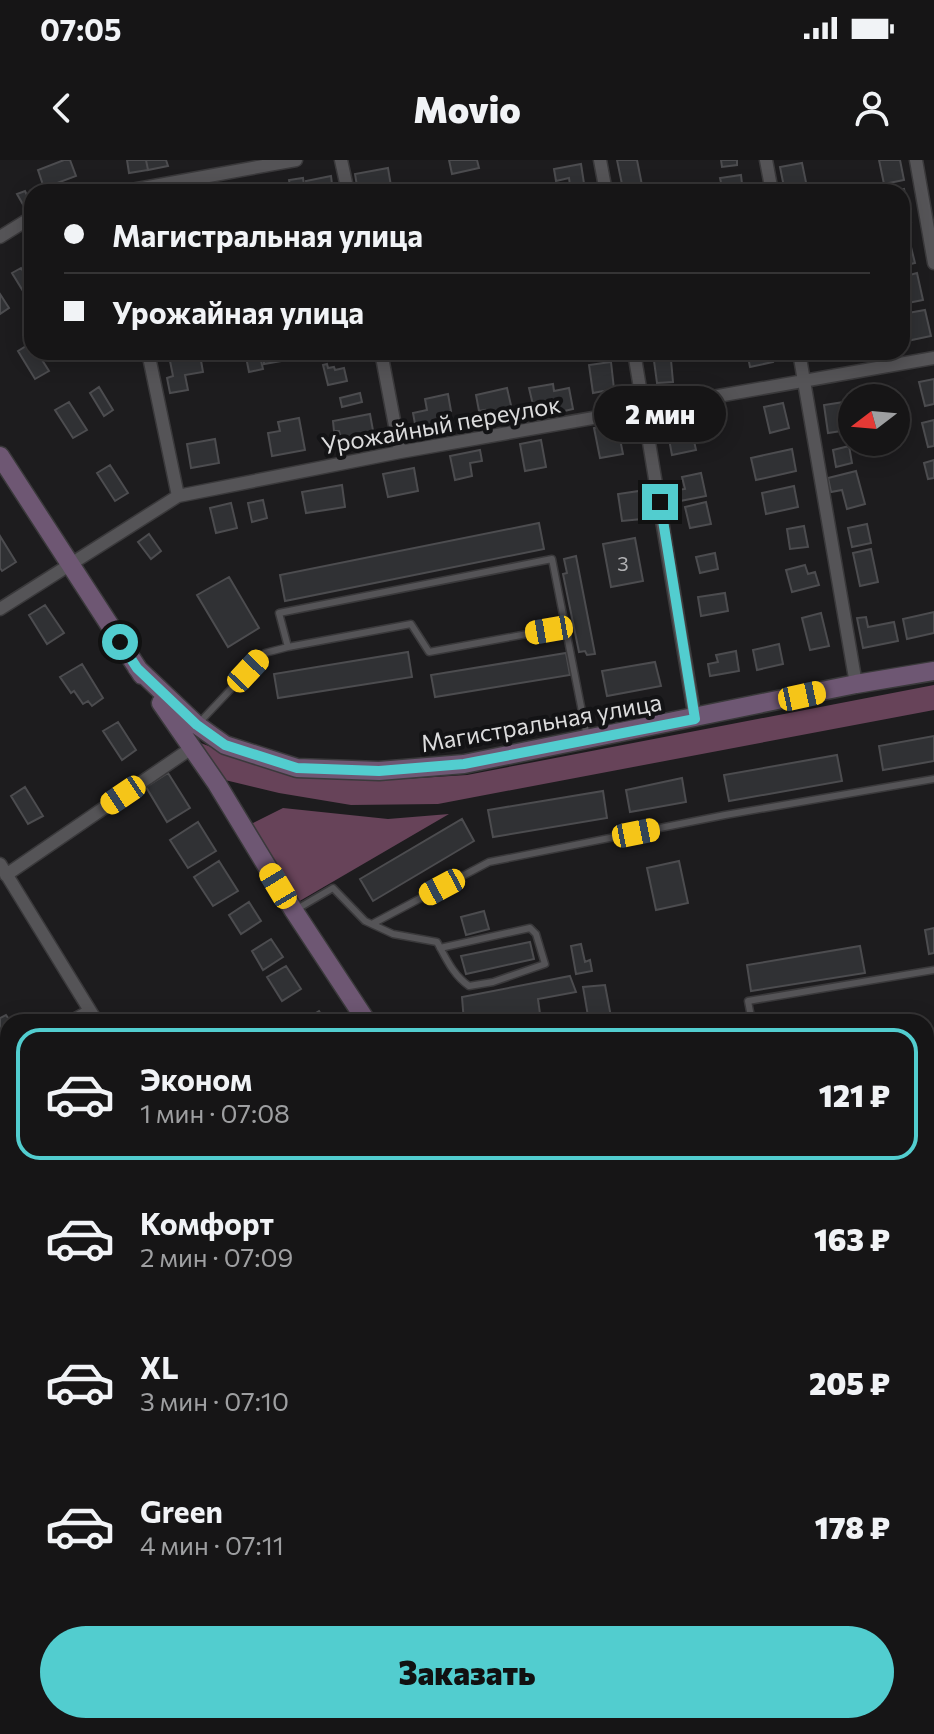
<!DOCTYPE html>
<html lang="ru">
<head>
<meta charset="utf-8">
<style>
  body { margin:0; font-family:Commissioner,sans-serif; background:#232223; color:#f1f3f6; height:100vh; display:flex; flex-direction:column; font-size:30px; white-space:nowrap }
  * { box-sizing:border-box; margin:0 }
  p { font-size:26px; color:#9e9fa1 }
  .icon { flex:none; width:44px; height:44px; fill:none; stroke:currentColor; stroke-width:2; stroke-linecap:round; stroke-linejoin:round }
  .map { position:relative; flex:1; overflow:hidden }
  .sheet { position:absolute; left:0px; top:854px; width:934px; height:720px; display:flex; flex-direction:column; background:#161516; border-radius:24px 24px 0 0; box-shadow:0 4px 20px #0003,0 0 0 2px #353435 }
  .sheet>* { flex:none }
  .top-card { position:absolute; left:24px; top:24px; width:886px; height:176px; border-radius:24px; box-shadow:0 4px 20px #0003,0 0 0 2px #353435; display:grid; align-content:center; height:176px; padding:0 40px; background:#161516 }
  .needle { width:52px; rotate:254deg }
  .buttons { position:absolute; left:838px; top:224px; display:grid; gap:16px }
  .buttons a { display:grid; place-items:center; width:72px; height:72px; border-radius:50%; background:#161516; box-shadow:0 4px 20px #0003,0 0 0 2px #353435; font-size:40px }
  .end { position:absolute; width:36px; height:36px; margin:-18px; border:10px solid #52cdcf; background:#111; box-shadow:0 0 0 4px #111 }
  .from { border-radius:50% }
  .bubble { position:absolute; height:56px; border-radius:28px; background:#161516; box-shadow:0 4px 20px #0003,0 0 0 2px #353435; font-size:26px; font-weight:800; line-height:56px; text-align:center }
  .car { position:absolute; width:24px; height:48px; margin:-24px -12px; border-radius:10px; box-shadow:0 0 6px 2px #0007; background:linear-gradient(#f5c518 24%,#345 0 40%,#f5c518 0 76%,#345 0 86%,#f5c518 0) }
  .top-card b { display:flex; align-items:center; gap:28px; height:76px; font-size:30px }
  .top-card b+b { border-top:2px solid #353435 }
  .top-card i { width:20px; height:20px; background:#f1f3f6 }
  ul { padding:14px 0 0; list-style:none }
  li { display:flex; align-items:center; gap:24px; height:132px; margin:0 16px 12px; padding:0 24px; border:4px solid transparent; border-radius:24px }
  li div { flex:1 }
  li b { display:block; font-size:30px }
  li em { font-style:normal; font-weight:800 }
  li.active { border-color:#52cdcf }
  li>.icon { width:72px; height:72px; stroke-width:1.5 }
  .action { display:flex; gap:16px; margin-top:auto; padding:16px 40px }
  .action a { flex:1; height:92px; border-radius:48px; background:#52cdcf; color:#111; font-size:32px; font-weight:800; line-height:92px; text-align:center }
  .status { display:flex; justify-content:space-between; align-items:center; height:56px; padding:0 40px; background:#161516; direction:ltr }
  .status svg { height:22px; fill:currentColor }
  header { display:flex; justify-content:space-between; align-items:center; height:104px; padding:0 40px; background:#161516; font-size:36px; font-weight:800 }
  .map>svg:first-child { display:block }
  .built { fill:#232028 }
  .green { fill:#533b49 }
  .forest { fill:#674359 }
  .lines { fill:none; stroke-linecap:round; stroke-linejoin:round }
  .stream { stroke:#424759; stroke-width:4 }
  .building { fill:#303134; stroke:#4c4c4f; stroke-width:2 }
  .service-casing { stroke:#3a393b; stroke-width:9 }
  .minor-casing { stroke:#3a393b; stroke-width:15 }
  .secondary-casing { stroke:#3a393b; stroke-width:21 }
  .service { stroke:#555457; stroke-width:6 }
  .minor { stroke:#555457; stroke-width:12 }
  .secondary { stroke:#6e5773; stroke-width:18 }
  .route { stroke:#52cdcf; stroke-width:10 }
  .labels { text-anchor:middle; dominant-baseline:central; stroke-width:8; stroke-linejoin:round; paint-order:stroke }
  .number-label { font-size:20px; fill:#b1b1b3 }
  .street-label { font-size:24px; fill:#dcdcdd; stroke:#131315 }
</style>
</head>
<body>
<div class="status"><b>07:05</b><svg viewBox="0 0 49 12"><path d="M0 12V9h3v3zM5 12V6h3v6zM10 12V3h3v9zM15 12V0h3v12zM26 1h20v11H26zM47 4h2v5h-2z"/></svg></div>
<header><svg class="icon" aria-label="back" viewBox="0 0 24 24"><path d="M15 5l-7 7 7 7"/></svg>Movio<svg class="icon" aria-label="person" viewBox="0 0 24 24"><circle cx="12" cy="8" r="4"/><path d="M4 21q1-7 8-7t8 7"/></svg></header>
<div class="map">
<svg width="934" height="1574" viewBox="0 0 934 1574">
  <rect width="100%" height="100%" fill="#1d1c1e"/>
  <path class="built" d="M 934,943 L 934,1177 L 926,1179 L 926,944 Z"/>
  <path class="green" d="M 934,1508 L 934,1574 L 836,1574 L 831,1566 L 926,1566 L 926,1509 Z"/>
  <path class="forest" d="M 934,525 L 934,550 L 438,644 L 351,645 L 279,633 L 225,620 L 198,582 L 272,610 L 370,621 L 467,615 Z
    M 283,648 L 388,659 L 449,654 L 298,742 L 249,665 Z"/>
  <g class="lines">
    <path class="stream" d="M 0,1224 L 2,1238 L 0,1255
      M 0,1364 L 8,1389
      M 66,1566 L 71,1574"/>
  </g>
  <path class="building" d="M 64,0 L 70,0 L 76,16 L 44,28 L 38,10 Z
    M 127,0 L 146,0 L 148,10 L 129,13 Z
    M 146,0 L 166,0 L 168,6 L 148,10 Z
    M 449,0 L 477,0 L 479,8 L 452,14 Z
    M 617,0 L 637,0 L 642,25 L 623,29 Z
    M 721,0 L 737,0 L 737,5 L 722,7 Z
    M 879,0 L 900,0 L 904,20 L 884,24 Z
    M 802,3 L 808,32 L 785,32 L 780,7 Z
    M 581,4 L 585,30 L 571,32 L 569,18 L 556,21 L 554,9 Z
    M 388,8 L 391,26 L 358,32 L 355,14 Z
    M 741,15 L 743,32 L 723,32 L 720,18 Z
    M 331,16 L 333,32 L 308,32 L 306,21 Z
    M 303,18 L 305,32 L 291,32 L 289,20 Z
    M 904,29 L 911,62 L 902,63 L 902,32 L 891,32 Z
    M 25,31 L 32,46 L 25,48 L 17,34 Z
    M 908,75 L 915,103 L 902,106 L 902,76 Z
    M 21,108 L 32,125 L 32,133 L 26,136 L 12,113 Z
    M 917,113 L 923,140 L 903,144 L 902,117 Z
    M 0,134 L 9,148 L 0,154 Z
    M 925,150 L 931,176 L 907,181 L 902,154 Z
    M 31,183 L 32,192 L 37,192 L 49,211 L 35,219 L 18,191 Z
    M 245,192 L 259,192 L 263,209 L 249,212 Z
    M 263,192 L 281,192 L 282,201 L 264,204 Z
    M 747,192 L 771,192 L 773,202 L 750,207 Z
    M 200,195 L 203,212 L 185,215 L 188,230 L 170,233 L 167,218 L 173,216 L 170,201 Z
    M 671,200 L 673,222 L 657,223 L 654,201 Z
    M 611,202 L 614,229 L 593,233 L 589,205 Z
    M 327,204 L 328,208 L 334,207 L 335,210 L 344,208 L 347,221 L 328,225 L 323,205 Z
    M 934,219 L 934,244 L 925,246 L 919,222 Z
    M 553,224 L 554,231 L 569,228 L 573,249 L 560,252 L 557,240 L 533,245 L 529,228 Z
    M 99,227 L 113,250 L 104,256 L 90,233 Z
    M 507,228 L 513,254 L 487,260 L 485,250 L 479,251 L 476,235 Z
    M 360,233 L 362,242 L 342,247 L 340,238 Z
    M 448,234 L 451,251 L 445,252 L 448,262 L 416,269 L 413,253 L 427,250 L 425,239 Z
    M 69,242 L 87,270 L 73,278 L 55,250 Z
    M 844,242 L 848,270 L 828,273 L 824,245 Z
    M 783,243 L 789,268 L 770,273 L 764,247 Z
    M 688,253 L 696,290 L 672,295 L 665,258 Z
    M 370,254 L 374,276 L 342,283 L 339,271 L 334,271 L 333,261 Z
    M 299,258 L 305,290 L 272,296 L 268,273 L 280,271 L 278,262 Z
    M 934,260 L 934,286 L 928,287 L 922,263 Z
    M 617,264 L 623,294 L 600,298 L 594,268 Z
    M 215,279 L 219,303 L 191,308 L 187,284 Z
    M 541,280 L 546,307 L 525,311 L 520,284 Z
    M 849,286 L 852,303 L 836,307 L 833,290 Z
    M 792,289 L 796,311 L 756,320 L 751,298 Z
    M 480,290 L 482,301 L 470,303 L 472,316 L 455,320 L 450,296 Z
    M 934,300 L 934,318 L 928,319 L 924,303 Z
    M 110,305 L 128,333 L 115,341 L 97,313 Z
    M 414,308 L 418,331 L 388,337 L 383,314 Z
    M 856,311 L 865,344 L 847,349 L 842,330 L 831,332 L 828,318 Z
    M 701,313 L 706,336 L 680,341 L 677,330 L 685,329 L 682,317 Z
    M 342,325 L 345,347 L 306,353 L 302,332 Z
    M 794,326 L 798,347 L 766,354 L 762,333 Z
    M 639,331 L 642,359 L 622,361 L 618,334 Z
    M 263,340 L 267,358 L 252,362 L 248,343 Z
    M 706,342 L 711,364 L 690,368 L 685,347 Z
    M 231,343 L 237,368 L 216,373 L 210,348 Z
    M 539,363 L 544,389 L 285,441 L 280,415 Z
    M 867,364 L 871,383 L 852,387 L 848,368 Z
    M 804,366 L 808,387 L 790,389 L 787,369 Z
    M 149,374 L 161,391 L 151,399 L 138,382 Z
    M 0,376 L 16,402 L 2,411 L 0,408 Z
    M 635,378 L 643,421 L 611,427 L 603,384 Z
    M 871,389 L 878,422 L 860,426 L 853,393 Z
    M 715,393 L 718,409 L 700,413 L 696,397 Z
    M 576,396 L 595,494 L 587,495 L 585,491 L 579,492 L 563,414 L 567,413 L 564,399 Z
    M 805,405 L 808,414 L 815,412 L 819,425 L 792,432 L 786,410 Z
    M 229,417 L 259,468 L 228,487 L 197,435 Z
    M 725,433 L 728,451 L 701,456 L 698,437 Z
    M 45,445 L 64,473 L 47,484 L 29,455 Z
    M 934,452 L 934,473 L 907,479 L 903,459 Z
    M 821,453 L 829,486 L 810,490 L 802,458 Z
    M 866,457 L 868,467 L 894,462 L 898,481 L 863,488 L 857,458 Z
    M 779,484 L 783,504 L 757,510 L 753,490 Z
    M 736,491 L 739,511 L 710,516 L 708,504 L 718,502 L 716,495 Z
    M 408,492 L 412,517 L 278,538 L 274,514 Z
    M 566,493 L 570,515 L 435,537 L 431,515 Z
    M 655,502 L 661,526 L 607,536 L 602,511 Z
    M 82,504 L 103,538 L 92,546 L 88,541 L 83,544 L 74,531 L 71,533 L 60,517 Z
    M 118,562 L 136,590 L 122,600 L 103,571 Z
    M 934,576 L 934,601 L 883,610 L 879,586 Z
    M 837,595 L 842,621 L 729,641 L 724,615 Z
    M 168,613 L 190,648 L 167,662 L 146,627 Z
    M 682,618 L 686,642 L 630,652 L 626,630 Z
    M 25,627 L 43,656 L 28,664 L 11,636 Z
    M 603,631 L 607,658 L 493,677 L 488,650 Z
    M 462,659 L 474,681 L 373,741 L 360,719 Z
    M 198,662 L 216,691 L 188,708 L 170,680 Z
    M 219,701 L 238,731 L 213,746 L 194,717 Z
    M 679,701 L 688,743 L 656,750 L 647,708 Z
    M 249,742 L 261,761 L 241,774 L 229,755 Z
    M 484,751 L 489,769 L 466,775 L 461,757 Z
    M 934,768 L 934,793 L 929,794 L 925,770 Z
    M 271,779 L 283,797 L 263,810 L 252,791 Z
    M 530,782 L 534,799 L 466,814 L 461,796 Z
    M 581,784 L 585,802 L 590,800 L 592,811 L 576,814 L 571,786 Z
    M 860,786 L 865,813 L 751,831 L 747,805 Z
    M 286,806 L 301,829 L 282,841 L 267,817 Z
    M 570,816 L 576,832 L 538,839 L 541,861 L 464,862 L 462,837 Z
    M 605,825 L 612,862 L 589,862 L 583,827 Z
    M 319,851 L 326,862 L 301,862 Z
    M 6,855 L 11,862 L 8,862 L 8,873 L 0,877 L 0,858 Z
    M 934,952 L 934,963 L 926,965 L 926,954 Z
    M 8,1071 L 8,1090 L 6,1091 L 0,1076 Z
    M 934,1104 L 934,1140 L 926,1141 L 926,1106 Z
    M 930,1414 L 934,1438 L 926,1439 L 926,1415 Z
    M 154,1566 L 181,1566 L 186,1574 L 159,1574 Z
    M 303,1566 L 310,1566 L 315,1574 L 290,1574 Z
    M 401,1566 L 427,1566 L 431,1574 L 406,1574 Z"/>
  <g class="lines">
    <defs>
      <path id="service" d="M 288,487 L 411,464 L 429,492 L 565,467
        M 198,564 L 265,493 L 288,487 L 279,453 L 552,399 L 587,577
        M 297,749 L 333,728 L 365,761 L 393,774 L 437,782 C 446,798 453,815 469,826 L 493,822 L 545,804 L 536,774 L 530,768 L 440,788
        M 372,764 L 489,702 L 725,655 L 934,619
        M 752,862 L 748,841 L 934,810
        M 926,1312 L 934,1281
        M 926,1371 L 934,1405
        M 508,1566 L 513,1574
        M 721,1566 L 726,1574"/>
      <path id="minor" d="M 341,0 L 348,32
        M 600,0 L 606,32
        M 766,0 L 772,32
        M 916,0 L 934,103
        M 121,32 L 296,0
        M 0,77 L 32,57
        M 148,192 L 178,336
        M 381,192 L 400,292
        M 634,192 L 695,559
        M 799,192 L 856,524
        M 0,449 L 178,336 L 400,292 L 934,198
        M 0,704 L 97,862
        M 6,715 L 193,587
        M 70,862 L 90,851
        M 0,899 L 8,894
        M 926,925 L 934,924
        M 0,961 L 8,976
        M 926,1209 L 934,1207
        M 926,1487 L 934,1485
        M 191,1566 L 196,1574
        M 353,1566 L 358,1574
        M 0,1572 L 2,1574"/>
      <path id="secondary" d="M 0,296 L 142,515
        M 137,508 L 197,565 L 225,585 L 297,608 L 379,611 L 464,604 L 856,524 L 934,511
        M 161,543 L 217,624 L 294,751 L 367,862
        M 820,1566 L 827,1574"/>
    </defs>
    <use href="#service" class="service-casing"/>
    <use href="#minor" class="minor-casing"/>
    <use href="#secondary" class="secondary-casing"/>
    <use href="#service" class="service"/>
    <use href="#minor" class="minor"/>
    <use href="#secondary" class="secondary"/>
  </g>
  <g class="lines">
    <path class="route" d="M 120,482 L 137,508 L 197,565 L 225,585 L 297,608 L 379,611 L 464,604 L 695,559 L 660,342"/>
  </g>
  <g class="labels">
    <g class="number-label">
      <text x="623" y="403">3</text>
    </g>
    <g class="street-label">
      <text transform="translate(441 264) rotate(-10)">Урожайный переулок</text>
      <text transform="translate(541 562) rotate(-10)">Магистральная улица</text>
    </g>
  </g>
</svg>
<div class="buttons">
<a><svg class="needle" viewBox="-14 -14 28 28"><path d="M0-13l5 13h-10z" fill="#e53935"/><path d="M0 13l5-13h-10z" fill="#9e9fa1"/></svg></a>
</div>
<i class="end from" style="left:120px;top:482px"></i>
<i class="end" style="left:660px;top:342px"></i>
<div class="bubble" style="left:594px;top:226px;width:132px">2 мин</div>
<i class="car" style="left:549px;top:470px;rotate:260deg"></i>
<i class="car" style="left:248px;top:511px;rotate:43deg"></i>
<i class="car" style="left:802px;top:536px;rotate:78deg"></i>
<i class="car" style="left:123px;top:635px;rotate:236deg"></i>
<i class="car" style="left:636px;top:673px;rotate:79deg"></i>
<i class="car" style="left:278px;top:726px;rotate:329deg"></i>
<i class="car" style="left:442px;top:727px;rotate:242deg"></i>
<div class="top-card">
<b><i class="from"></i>Магистральная улица</b>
<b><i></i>Урожайная улица</b>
</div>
<section class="sheet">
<ul>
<li class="active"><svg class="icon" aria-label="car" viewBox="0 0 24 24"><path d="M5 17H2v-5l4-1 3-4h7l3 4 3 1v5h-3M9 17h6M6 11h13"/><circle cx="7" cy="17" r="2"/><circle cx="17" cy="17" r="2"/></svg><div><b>Эконом</b><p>1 мин · 07:08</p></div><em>121 ₽</em></li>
<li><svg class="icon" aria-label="car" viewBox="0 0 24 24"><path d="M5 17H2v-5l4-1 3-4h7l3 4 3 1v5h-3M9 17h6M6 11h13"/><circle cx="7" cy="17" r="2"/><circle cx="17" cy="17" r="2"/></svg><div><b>Комфорт</b><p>2 мин · 07:09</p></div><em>163 ₽</em></li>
<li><svg class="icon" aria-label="car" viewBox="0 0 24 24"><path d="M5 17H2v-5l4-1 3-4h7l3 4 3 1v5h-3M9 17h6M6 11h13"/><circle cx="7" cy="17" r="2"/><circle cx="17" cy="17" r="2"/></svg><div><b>XL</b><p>3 мин · 07:10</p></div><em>205 ₽</em></li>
<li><svg class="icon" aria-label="car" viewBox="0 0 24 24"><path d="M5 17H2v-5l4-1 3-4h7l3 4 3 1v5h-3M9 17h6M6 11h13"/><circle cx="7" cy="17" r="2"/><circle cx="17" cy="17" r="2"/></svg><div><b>Green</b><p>4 мин · 07:11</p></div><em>178 ₽</em></li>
</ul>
<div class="action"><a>Заказать</a></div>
</section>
</div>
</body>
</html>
